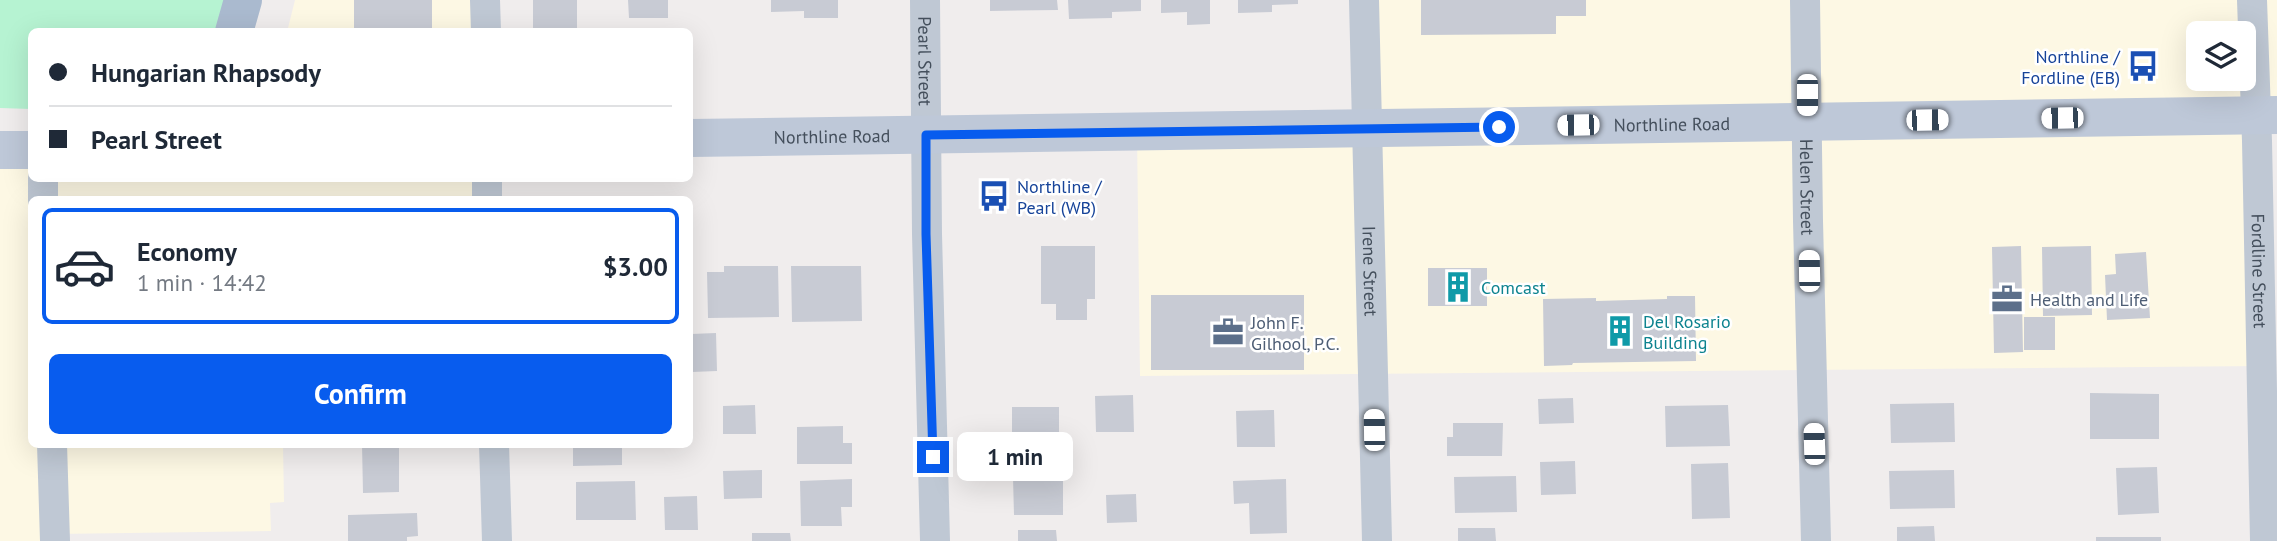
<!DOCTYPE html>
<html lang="en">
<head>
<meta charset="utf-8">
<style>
  body { margin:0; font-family:"PT Sans",sans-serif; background:#f2f2f3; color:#1f2937; height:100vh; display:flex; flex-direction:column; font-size:26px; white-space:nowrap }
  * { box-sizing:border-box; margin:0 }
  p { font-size:23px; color:#747a83 }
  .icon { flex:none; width:38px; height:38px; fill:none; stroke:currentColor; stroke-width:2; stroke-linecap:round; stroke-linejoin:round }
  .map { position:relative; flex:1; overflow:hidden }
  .sheet { position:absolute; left:28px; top:196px; width:665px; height:252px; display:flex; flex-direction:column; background:#fff; border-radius:10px; box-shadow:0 7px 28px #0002 }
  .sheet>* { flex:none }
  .banner { position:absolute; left:28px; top:28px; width:665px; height:154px; border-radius:10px; box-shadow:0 7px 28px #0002; display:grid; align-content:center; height:154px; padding:0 21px; background:#fff }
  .buttons { position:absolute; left:2186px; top:21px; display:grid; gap:14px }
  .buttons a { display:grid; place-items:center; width:70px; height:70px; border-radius:10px; background:#fff; box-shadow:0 7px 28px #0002; font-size:35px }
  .end { position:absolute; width:32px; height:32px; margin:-16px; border:9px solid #085cee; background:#fff; box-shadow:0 0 0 4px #fff }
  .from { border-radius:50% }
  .bubble { position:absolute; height:49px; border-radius:10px; background:#fff; box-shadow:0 7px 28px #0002; font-size:23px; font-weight:700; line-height:49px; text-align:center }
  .car { position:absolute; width:21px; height:42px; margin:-21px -10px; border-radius:9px; box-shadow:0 0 5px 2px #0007; background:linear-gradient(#fff 24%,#345 0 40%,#fff 0 76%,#345 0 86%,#fff 0) }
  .banner b { display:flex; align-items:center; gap:24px; height:66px; font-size:26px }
  .banner b+b { border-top:2px solid #e0e1e3 }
  .banner i { width:18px; height:18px; background:#1f2937 }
  ul { padding:12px 0 0; list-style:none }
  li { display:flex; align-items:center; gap:21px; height:116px; margin:0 14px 10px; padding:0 7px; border:4px solid transparent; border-radius:10px }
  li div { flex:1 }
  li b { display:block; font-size:26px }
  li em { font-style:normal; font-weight:700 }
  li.current { border-color:#085cee }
  li>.icon { width:63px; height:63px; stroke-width:1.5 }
  .primary-button { display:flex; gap:14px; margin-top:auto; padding:14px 21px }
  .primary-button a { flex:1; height:80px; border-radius:10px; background:#085cee; color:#fff; font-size:28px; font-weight:700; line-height:80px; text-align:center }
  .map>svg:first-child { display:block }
  .commercial { fill:#fdf8e4; fill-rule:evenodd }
  .green { fill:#b6f3d2 }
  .building { fill:#c8cbd4 }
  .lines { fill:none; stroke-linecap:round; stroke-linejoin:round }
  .minor { stroke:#bfc8d4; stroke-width:30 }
  .secondary { stroke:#bec8d8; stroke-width:38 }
  .primary { stroke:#aabacf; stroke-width:38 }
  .route { stroke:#085cee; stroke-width:9 }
  .labels { text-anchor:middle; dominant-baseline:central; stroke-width:5; stroke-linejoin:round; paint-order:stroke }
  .transit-label { font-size:18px; fill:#164399; stroke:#fff; text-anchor:end }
  .street-label { font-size:18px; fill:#444f5c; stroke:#fff }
  .culture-label { font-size:18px; fill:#0d838f; stroke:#fff; text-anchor:start }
  .service-label { font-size:18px; fill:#4e5e75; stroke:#fff; text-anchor:start }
</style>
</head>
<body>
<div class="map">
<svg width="2277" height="541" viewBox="0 0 2277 541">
  <rect width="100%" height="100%" fill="#f0eded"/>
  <path class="commercial" d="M 295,0 L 485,0 L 486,31 L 287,32 Z
    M 1364,0 L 2277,0 L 2277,115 L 2255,115 L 2261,366 L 1140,376 L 1137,132 L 1367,129 ZM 2198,33 L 2244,33 L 2244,79 L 2198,79 Z
    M 0,150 L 31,150 L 32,178 L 487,179 L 487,200 L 32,200 L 32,444 L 283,445 L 284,502 L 270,503 L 271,531 L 55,534 L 55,541 L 0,541 Z"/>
  <path class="green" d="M 0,0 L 228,0 L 221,31 L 32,32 L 31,109 L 0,108 Z"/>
  <path class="building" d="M 354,0 L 432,0 L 432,32 L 354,32 Z
    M 533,0 L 577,0 L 577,32 L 533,32 Z
    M 628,0 L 668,0 L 668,18 L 629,18 Z
    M 771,0 L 838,0 L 838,18 L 804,18 L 804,11 L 771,12 Z
    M 990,0 L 1057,0 L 1058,10 L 990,11 Z
    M 1068,0 L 1141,0 L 1141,11 L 1112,12 L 1112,18 L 1069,19 Z
    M 1161,0 L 1210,0 L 1210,24 L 1187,25 L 1187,12 L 1161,13 Z
    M 1238,0 L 1298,0 L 1298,4 L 1272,5 L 1272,12 L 1238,13 Z
    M 1421,0 L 1586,0 L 1586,16 L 1556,16 L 1556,34 L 1421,35 Z
    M 1041,246 L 1095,246 L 1095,299 L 1087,299 L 1087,320 L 1056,320 L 1056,304 L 1041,304 Z
    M 2021,246 L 2023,352 L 1994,353 L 1992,247 Z
    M 2091,246 L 2092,315 L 2043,316 L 2042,247 Z
    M 2146,252 L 2150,318 L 2107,320 L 2105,275 L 2116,274 L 2115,254 Z
    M 724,266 L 778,266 L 779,317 L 708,318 L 707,272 L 724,272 Z
    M 791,266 L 861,266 L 862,321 L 792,322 Z
    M 1428,268 L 1487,268 L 1487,306 L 1428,306 Z
    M 1151,295 L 1304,295 L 1304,370 L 1151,370 Z
    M 1667,296 L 1695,296 L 1696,361 L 1573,363 L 1572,365 L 1544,366 L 1543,299 L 1596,298 L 1596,301 L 1667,299 Z
    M 2024,317 L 2055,317 L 2055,350 L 2024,350 Z
    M 716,333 L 717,371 L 692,372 L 691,334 Z
    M 2090,393 L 2159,394 L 2159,439 L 2090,439 Z
    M 1133,395 L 1134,432 L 1096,432 L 1095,396 Z
    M 1573,398 L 1574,423 L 1539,424 L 1538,399 Z
    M 1954,403 L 1955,442 L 1891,443 L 1890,404 Z
    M 755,405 L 756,434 L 723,434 L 723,406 Z
    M 1728,405 L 1730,446 L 1666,447 L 1665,406 Z
    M 1012,407 L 1059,407 L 1059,458 L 1012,458 Z
    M 1274,410 L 1275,447 L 1237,447 L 1236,411 Z
    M 1453,423 L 1503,423 L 1502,456 L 1447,456 L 1447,437 L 1453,437 Z
    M 843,426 L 843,443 L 852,443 L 852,464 L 797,464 L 797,427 Z
    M 362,444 L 399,444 L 399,492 L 363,493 Z
    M 573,444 L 622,444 L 622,465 L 573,466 Z
    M 1575,461 L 1576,494 L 1541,495 L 1540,462 Z
    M 1728,463 L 1730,518 L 1692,519 L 1691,464 Z
    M 2157,467 L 2159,513 L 2118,515 L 2116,468 Z
    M 762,470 L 762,498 L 724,499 L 723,471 Z
    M 1954,470 L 1955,508 L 1890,509 L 1889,471 Z
    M 1516,476 L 1517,512 L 1455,513 L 1454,477 Z
    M 1013,477 L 1063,477 L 1063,515 L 1014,515 Z
    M 852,479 L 852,507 L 841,507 L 842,526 L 801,526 L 800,481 Z
    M 1286,479 L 1287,533 L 1250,534 L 1249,503 L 1234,504 L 1233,481 Z
    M 635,481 L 636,520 L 576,520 L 576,482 Z
    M 1136,494 L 1137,522 L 1107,523 L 1106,495 Z
    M 697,496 L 698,530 L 665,530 L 664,497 Z
    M 417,513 L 418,536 L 407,537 L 407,541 L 348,541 L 348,515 Z
    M 1934,526 L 1935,541 L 1897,541 L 1897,527 Z
    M 1458,528 L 1495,528 L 1496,541 L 1458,541 Z
    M 1018,530 L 1056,530 L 1057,541 L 1018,541 Z
    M 752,533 L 790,533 L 791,541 L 752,541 Z
    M 2096,537 L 2161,537 L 2161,541 L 2096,541 Z"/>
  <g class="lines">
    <g class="minor">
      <path d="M 485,0 L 486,32"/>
      <path id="s1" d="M 925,0 L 927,234 L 935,541"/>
      <path id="s2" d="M 1364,0 L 1377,541"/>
      <path id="s3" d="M 1805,0 L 1808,221 L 1816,541"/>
      <path id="s4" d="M 2252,0 L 2257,141 L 2265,541"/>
      <path d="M 43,178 L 43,200"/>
      <path d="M 487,178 L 487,200"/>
      <path d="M 52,444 L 55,541"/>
      <path d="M 494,444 L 497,541"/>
    </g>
    <g class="secondary">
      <path id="s5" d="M 690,138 L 2277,115"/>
      <path d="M 0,150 L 32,150"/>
    </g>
    <path class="primary" d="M 234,32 L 243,0"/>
  </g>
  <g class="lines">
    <path class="route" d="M 933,457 L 926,234 L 926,135 L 1499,127"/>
  </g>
  <defs>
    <symbol id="bus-bare" viewBox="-9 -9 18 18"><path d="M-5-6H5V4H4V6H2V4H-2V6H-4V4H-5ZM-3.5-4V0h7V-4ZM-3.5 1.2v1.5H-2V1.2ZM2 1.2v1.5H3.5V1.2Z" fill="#1a4fb4" stroke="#fff" stroke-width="2.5" paint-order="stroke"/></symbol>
    <symbol id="building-bare" viewBox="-9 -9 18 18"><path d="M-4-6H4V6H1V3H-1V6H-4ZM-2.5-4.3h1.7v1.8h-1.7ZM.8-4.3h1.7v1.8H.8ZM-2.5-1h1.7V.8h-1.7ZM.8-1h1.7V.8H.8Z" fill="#0f9aa8" stroke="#fff" stroke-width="2.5" paint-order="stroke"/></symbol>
    <symbol id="office-bare" viewBox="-9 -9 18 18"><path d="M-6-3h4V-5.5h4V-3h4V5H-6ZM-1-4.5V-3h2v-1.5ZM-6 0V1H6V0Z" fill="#5c6f8a" stroke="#fff" stroke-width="2.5" paint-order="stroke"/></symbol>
  </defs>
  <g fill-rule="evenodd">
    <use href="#bus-bare" x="2121" y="44" width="44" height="44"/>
    <use href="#bus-bare" x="972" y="174" width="44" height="44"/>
    <use href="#building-bare" x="1436" y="265" width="44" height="44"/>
    <use href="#office-bare" x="1985" y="277" width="44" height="44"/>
    <use href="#building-bare" x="1598" y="309" width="44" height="44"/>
    <use href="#office-bare" x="1206" y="310" width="44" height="44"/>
  </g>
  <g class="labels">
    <g class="transit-label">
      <text x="2120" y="56">Northline /<tspan x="2120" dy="21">Fordline (EB)</tspan></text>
      <text x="1017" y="186" text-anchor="start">Northline /<tspan x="1017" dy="21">Pearl (WB)</tspan></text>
    </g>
    <g class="street-label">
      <text stroke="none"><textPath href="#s1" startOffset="61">Pearl Street</textPath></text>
      <text stroke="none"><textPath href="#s5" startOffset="982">Northline Road</textPath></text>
      <text stroke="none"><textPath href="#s5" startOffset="142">Northline Road</textPath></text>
      <text stroke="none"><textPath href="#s3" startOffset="187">Helen Street</textPath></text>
      <text stroke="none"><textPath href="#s4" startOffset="271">Fordline Street</textPath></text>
      <text stroke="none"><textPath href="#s2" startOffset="271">Irene Street</textPath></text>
    </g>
    <g class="culture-label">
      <text x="1481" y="287">Comcast</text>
      <text x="1643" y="321">Del Rosario<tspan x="1643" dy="21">Building</tspan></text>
    </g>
    <g class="service-label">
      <text x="2030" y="299">Health and Life</text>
      <text x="1251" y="322">John F.<tspan x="1251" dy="21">Gilhool, P.C.</tspan></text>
    </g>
  </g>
</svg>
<div class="buttons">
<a><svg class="icon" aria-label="layers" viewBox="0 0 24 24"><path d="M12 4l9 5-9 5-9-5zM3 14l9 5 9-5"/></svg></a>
</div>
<i class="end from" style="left:1499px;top:127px"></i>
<i class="end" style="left:933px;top:457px"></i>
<div class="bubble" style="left:957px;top:432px;width:116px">1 min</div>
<i class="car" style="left:1807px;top:95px;rotate:180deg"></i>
<i class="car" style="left:2062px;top:118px;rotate:269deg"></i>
<i class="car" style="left:1927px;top:120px;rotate:89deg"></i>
<i class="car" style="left:1578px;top:125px;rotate:269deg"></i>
<i class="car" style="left:1809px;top:271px;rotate:359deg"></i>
<i class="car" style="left:1374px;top:430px;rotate:359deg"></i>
<i class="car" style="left:1814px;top:444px;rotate:358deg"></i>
<div class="banner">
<b><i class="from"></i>Hungarian Rhapsody</b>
<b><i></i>Pearl Street</b>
</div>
<section class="sheet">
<ul>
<li class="current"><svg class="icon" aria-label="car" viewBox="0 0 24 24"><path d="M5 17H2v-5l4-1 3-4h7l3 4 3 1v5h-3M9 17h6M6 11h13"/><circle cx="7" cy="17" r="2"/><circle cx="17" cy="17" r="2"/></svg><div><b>Economy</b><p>1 min · 14:42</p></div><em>$3.00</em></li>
</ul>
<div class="primary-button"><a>Confirm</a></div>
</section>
</div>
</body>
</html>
